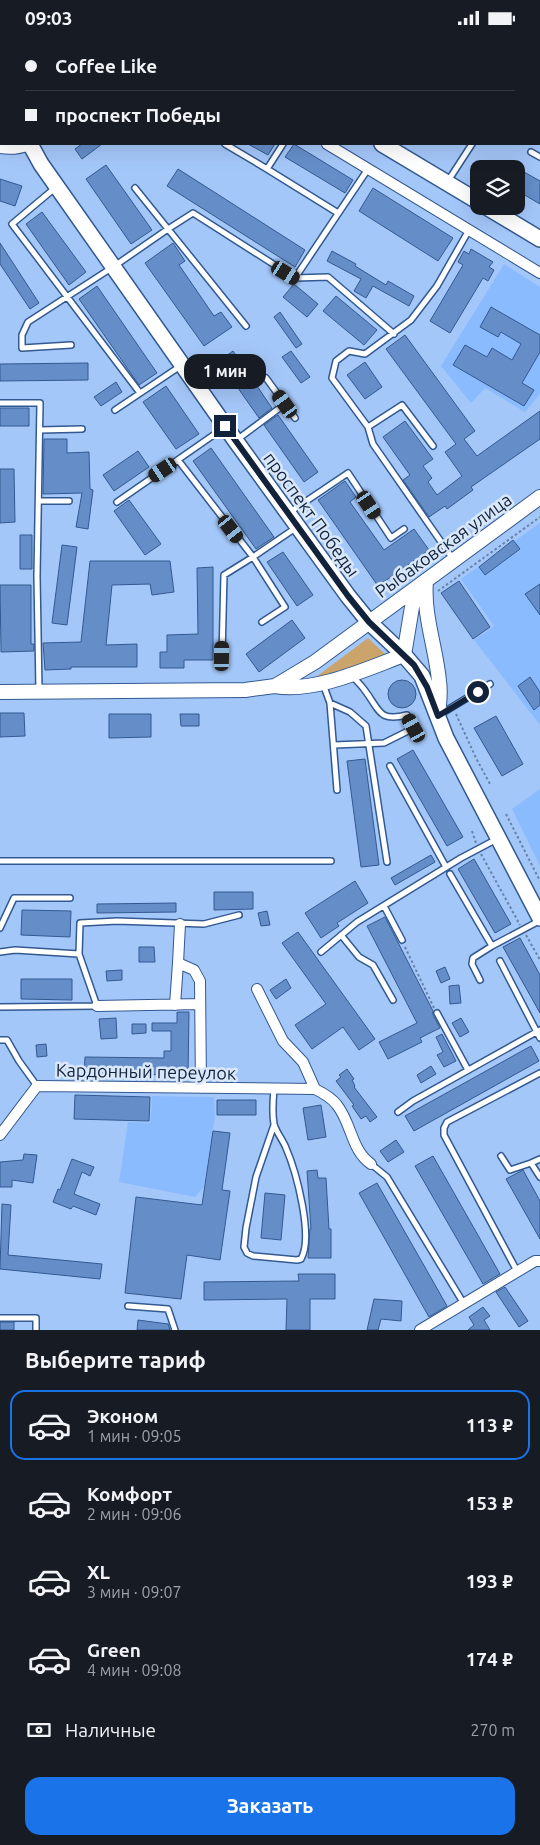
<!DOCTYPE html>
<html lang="ru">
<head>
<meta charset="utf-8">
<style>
  body { margin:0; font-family:Ubuntu,sans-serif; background:#242831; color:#f1f3f6; height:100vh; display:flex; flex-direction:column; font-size:19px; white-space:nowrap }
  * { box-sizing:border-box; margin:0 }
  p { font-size:16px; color:#9ea1a6 }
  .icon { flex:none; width:28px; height:28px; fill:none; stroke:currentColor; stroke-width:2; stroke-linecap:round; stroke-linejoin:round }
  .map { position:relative; height:1295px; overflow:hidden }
  .sheet { display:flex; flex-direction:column; background:#171b24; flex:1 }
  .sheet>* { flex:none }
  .hud { position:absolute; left:0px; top:0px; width:540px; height:110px; box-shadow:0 5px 20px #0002; display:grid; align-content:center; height:110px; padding:0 25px; background:#171b24 }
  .controls { position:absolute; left:470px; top:125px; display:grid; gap:10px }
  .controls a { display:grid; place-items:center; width:55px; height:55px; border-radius:10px; background:#171b24; box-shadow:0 5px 20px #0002; font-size:25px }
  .end { position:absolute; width:22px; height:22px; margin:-11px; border:6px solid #12223a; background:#fff; box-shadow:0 0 0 2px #fff }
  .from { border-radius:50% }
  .bubble { position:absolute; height:35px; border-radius:15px; background:#171b24; box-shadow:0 5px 20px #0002; font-size:16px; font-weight:600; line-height:35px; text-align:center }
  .car { position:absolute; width:15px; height:30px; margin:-15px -8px; border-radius:6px; box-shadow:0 0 4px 1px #0007; background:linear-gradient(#222 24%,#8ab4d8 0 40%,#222 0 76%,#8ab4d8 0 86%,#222 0) }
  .hud b { display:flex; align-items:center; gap:18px; height:48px; font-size:19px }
  .hud b+b { border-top:1px solid #363941 }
  .hud i { width:12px; height:12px; background:#f1f3f6 }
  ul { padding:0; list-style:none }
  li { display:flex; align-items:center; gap:15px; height:70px; margin:0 10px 8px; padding:0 15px; border:2px solid transparent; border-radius:15px }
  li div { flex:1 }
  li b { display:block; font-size:19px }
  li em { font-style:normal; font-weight:600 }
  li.selected { border-color:#1a73e8 }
  li>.icon { width:45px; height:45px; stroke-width:1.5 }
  h2 { padding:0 25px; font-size:22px; line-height:60px }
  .pay { display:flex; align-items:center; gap:12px; height:55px; padding:0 25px; font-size:19px }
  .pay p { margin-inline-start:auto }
  .action { display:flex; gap:10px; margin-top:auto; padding:10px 25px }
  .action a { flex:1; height:58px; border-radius:15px; background:#1a73e8; color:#fff; font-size:20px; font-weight:600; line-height:58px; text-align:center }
  .status { display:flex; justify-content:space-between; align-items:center; height:35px; padding:0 25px; background:#171b24; direction:ltr }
  .status svg { height:14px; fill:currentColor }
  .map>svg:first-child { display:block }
  .built { fill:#8bbbff }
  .green { fill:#caa46b }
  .building { fill:#658ec9; stroke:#335990 }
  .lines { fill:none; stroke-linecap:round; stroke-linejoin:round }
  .lane-casing { stroke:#325990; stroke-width:8 }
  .street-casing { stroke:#325990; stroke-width:12 }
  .secondary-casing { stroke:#325990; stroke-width:16 }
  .primary-casing { stroke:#325990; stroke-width:18 }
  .path { stroke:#6782a9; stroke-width:2; stroke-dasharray:2.5 2.5; stroke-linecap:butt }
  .lane { stroke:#fff; stroke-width:5 }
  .street { stroke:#fff; stroke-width:10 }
  .secondary { stroke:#fff; stroke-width:14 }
  .primary { stroke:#fff; stroke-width:15 }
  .route { stroke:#12223a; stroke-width:6 }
  .labels { text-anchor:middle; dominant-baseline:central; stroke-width:5; stroke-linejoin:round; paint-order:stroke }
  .street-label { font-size:18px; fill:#12223a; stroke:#d9e7fa }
</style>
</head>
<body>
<div class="status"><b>09:03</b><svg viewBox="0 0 49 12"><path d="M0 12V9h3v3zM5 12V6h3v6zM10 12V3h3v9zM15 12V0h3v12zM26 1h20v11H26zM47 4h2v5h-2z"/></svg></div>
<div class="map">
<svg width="540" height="1295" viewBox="0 0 540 1295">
  <rect width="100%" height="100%" fill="#a4c7f9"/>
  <path class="built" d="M 504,229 L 540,252 L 540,359 L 525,377 L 485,353 L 471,368 L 441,331 Z
    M 540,488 L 540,690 L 474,605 L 494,591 L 461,544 Z
    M 540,754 L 540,831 L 512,774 Z
    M 152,1061 L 214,1062 L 215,1081 L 204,1152 L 195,1162 L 119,1147 L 128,1087 L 150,1088 Z"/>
  <path class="green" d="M 368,603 L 386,620 L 312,645 Z"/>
  <path class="building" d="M 82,109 L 102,109 L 82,124 L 75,114 Z
    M 248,109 L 275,109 L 268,120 Z
    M 294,109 L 353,145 L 345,158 L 285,122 Z
    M 106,130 L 152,195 L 131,209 L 86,144 Z
    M 178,134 L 305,215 L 295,232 L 167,151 Z
    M 524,137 L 540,146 L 540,169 L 516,155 L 516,151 Z
    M 0,144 L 22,151 L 15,171 L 0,166 Z
    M 373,153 L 453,203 L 438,226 L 359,176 Z
    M 42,177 L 86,237 L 69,250 L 26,189 Z
    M 0,208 L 39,268 L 30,274 L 0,229 Z
    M 173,208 L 185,226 L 179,230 L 214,281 L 221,277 L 232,292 L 204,311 L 145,228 Z
    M 471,214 L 493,227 L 489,232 L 494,235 L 488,246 L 483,243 L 450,298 L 430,286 L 463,230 L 458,227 L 464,216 L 469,219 Z
    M 332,216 L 356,229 L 355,231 L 386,250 L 388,246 L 414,261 L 409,271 L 373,251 L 366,263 L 354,256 L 361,244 L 327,226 Z
    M 294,249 L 318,269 L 307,282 L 283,262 Z
    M 97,251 L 157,338 L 139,350 L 79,264 Z
    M 336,261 L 377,295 L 364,310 L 323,276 Z
    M 491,272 L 540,300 L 540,317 L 522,348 L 534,355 L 524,371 L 453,330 L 465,310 L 487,322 L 492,313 L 512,325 L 521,309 L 501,297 L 498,302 L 480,292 Z
    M 280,277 L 302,309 L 296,313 L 274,282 Z
    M 405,300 L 475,396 L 464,404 L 477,421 L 540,376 L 540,404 L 471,452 L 473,455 L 447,474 L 445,471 L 429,482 L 403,445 L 410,440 L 383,402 L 405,386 L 433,424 L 423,431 L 432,443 L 428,447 L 437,460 L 462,441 L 445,417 L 456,409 L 386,314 Z
    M 233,316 L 272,373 L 259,383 L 219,326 Z
    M 291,316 L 310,342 L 301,348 L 282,322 Z
    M 365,327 L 382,352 L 365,364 L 347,340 Z
    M 88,328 L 88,345 L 0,346 L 0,329 Z
    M 116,347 L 122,357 L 101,371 L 94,362 Z
    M 166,351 L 199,399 L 176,414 L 143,367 Z
    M 0,373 L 29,373 L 29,391 L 0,391 Z
    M 278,380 L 318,437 L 304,447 L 264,390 Z
    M 44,404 L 67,404 L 67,418 L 89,417 L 90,454 L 93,455 L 88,494 L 76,492 L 82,458 L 43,459 Z
    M 211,413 L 274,502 L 256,514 L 193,426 Z
    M 138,416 L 149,432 L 114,456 L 103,440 Z
    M 0,434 L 14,434 L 15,487 L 0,488 Z
    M 345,446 L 356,462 L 350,467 L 384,515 L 414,494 L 429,515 L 378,551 L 318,465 Z
    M 129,465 L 161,509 L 145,520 L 114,476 Z
    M 20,500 L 32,500 L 32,534 L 20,534 Z
    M 513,505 L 520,514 L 485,540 L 479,532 Z
    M 62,510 L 77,512 L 67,590 L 52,588 Z
    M 283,517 L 313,560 L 297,571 L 267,527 Z
    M 90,526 L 170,526 L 174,557 L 152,560 L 150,549 L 112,550 L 106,610 L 137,609 L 137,632 L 71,632 L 71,634 L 45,635 L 43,608 L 81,607 Z
    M 213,532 L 213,625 L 184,625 L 184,633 L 160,633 L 160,617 L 167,617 L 167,600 L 198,599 L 197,533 Z
    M 459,546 L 490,592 L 473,604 L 441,558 Z
    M 540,549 L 540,580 L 525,559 Z
    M 0,550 L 31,550 L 31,609 L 34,609 L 34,616 L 1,617 Z
    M 292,585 L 305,603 L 259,637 L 246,619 Z
    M 530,642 L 540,657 L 540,670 L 534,675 L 518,651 Z
    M388 659a14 14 0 1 1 28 0a14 14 0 1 1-28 0Z
    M 0,678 L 24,678 L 25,701 L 0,702 Z
    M 109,679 L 151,679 L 151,702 L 109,703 Z
    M 180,679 L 199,679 L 199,691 L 181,691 Z
    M 496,681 L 523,729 L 502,741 L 474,693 Z
    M 413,715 L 463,802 L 447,811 L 397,724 Z
    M 365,724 L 379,830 L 361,832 L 347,726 Z
    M 431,820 L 435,827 L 395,850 L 391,843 Z
    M 474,824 L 511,889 L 495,898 L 458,834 Z
    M 355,846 L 368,868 L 337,888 L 339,891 L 321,903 L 305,878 Z
    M 214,857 L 253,857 L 253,874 L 214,875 Z
    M 176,868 L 176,877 L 97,878 L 97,869 Z
    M 22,875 L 71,876 L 70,902 L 21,900 Z
    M 267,876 L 270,890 L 261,891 L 258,878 Z
    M 385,882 L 433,976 L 433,980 L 440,993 L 420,1003 L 422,1007 L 388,1024 L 379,1007 L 417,988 L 367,891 Z
    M 298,897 L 375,1004 L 359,1015 L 343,992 L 312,1014 L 295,990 L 326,969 L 282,908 Z
    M 520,903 L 540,940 L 540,978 L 503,912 Z
    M 139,912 L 154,912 L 155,927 L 139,927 Z
    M 445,932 L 450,944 L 441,948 L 436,936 Z
    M 122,935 L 122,945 L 107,946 L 106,936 Z
    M 21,944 L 72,944 L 72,965 L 21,964 Z
    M 286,944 L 291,953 L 276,964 L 270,955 Z
    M 459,950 L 461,968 L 450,969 L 449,951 Z
    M 177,977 L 189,977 L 188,1040 L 84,1039 L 85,1022 L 164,1023 L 164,1016 L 171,1016 L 171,996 L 152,996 L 152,988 L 177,988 Z
    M 116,983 L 117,1003 L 101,1004 L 99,984 Z
    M 461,983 L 469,997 L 460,1002 L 452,988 Z
    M 132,989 L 146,989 L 146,998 L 132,999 Z
    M 442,999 L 456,1026 L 444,1032 L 437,1020 L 443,1017 L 436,1002 Z
    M 46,1009 L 47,1021 L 37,1022 L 36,1010 Z
    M 531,1011 L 539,1026 L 414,1096 L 405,1081 Z
    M 431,1031 L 436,1039 L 421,1048 L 417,1040 Z
    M 347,1034 L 354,1044 L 352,1045 L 355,1051 L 354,1052 L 377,1082 L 370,1087 L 366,1081 L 361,1084 L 352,1071 L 354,1070 L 336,1046 L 341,1042 L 339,1040 Z
    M 75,1060 L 150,1062 L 149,1086 L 74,1084 Z
    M 217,1065 L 256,1065 L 256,1080 L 217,1080 Z
    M 321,1070 L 326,1102 L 308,1105 L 303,1073 Z
    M 213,1096 L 230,1098 L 222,1155 L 230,1156 L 220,1225 L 187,1220 L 181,1264 L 125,1258 L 136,1162 L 202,1170 Z
    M 396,1105 L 404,1117 L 388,1127 L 380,1116 Z
    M 24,1119 L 37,1120 L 33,1148 L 12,1145 L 12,1152 L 0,1152 L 0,1127 L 23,1125 Z
    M 433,1121 L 500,1239 L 483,1249 L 415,1131 Z
    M 72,1124 L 94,1132 L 90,1141 L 82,1137 L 74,1159 L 100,1169 L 96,1180 L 73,1171 L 71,1174 L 53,1167 L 58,1154 L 60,1155 Z
    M 317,1135 L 318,1143 L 326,1143 L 329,1194 L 331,1194 L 331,1223 L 308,1223 L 310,1194 L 311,1194 L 307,1136 Z
    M 523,1135 L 540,1166 L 540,1204 L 506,1144 Z
    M 377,1148 L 447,1271 L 429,1282 L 359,1158 Z
    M 265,1158 L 285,1160 L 281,1205 L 261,1203 Z
    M 2,1169 L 11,1170 L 8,1220 L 102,1229 L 100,1244 L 0,1234 Z
    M 298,1239 L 335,1239 L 335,1264 L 310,1264 L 310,1295 L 286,1295 L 287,1264 L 204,1265 L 204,1247 L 299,1246 Z
    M 505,1252 L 528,1286 L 519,1292 L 496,1257 Z
    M 374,1264 L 402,1266 L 401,1286 L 381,1284 L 378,1295 L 367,1295 Z
    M 483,1272 L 490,1281 L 484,1285 L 490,1295 L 468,1295 L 474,1290 L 469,1282 Z
    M 138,1285 L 168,1289 L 170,1295 L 137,1295 Z
    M 0,1287 L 14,1287 L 14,1295 L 0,1295 Z"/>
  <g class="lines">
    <defs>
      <path id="lane" d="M 350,0 L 352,1
        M 422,0 L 424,1
        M 488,1 L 489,0
        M 0,65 L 1,68
        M 0,90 L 1,91
        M 225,109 L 267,134 L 283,109
        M 531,117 L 540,122
        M 267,134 L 338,178
        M 448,146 L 472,109
        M 55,153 L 12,189 L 140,358
        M 135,153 L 168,194 L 193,178 L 295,243 L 368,134
        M 295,243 L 328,242 L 394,299
        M 71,310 L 22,313 L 22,300 L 28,287 L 113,232 L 168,194 L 246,291
        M 0,368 L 40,368 L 37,541 L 39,656
        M 285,369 L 295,383
        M 115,375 L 182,330
        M 368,392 L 402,370 L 433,411
        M 40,395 L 82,394
        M 238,404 L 285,369 L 266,343
        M 178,425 L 253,522 L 297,492
        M 39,466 L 69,466
        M 117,467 L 225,392
        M 290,477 L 348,438 L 391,503 L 404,494
        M 453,524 L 373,409 L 368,392 L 332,343 L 336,326 L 349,316 L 365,319 L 411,285 L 437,251 L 469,195
        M 222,621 L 224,540 L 253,522 L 285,572 L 262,587
        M 323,649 L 330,668 L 337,755
        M 330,668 L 350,677 L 366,691 L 387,827
        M 439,680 L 490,649
        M 334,710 L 384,708 L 414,693 L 407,680 C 379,687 380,676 366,657 C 362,651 357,646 352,641
        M 390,731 L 446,832
        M 0,826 L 331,826
        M 450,839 L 492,911
        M 384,871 L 402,905
        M 0,893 L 14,863 L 70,863
        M 341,900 L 359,922 L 373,930 L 393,965
        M 0,917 L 15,915 L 79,919
        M 321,917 L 357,887 L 461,823 L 497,804
        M 500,926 L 540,1003
        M 480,945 L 472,929 L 473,923 L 492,911 L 539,886
        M 0,972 L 97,971 L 79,919 L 80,888 L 117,886 L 204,889 L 239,880
        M 437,978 L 468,1035
        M 0,1005 L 7,1005 L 19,1026 L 37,1051
        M 274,1054 C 273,1065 272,1078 274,1089 C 276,1097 283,1105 286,1113 C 296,1136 314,1202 301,1224 L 297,1225 L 253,1221 L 247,1218 L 244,1212 L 246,1193 L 256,1142 L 274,1090
        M 398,1077 L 413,1066 L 540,995
        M 501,1121 L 510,1135 L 531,1128
        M 540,1124 L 531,1128 L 540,1142
        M 371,1129 L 387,1142 L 464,1269
        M 517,1236 L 444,1100 L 444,1093 L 447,1087 L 540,1038
        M 128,1271 L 168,1274 L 175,1295
        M 0,1283 L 36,1283 L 36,1295"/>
      <path id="street" d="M 150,0 L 152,1
        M 327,109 L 540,238
        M 0,113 C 11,115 19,114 30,110
        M 180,889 L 178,928 L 194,935 L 200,946 L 201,1053
        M 257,954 L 283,1006 L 303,1027 L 315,1054
        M 175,970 L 178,928
        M 97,971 L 200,969
        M 0,1100 L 37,1051 L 315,1054 C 323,1058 332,1063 337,1070 C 352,1089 351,1115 371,1129
        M 420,1295 L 535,1226 L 540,1226"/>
      <path id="secondary" d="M 426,546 C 423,580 436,613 439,646 C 441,658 439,669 438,681
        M 275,651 C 315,658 366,634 404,620 L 415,554
        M 0,657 L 245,655 L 275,651 L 315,627 L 540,462"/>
      <path id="primary" d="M 203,0 L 205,1
        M 43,1 L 43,0
        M 30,109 L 41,129 L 235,405 L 348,561 L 369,587 L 404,620 L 422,641 L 446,703 L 540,883
        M 382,109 L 479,167
        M 485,171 L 540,204"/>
    </defs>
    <use href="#lane" class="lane-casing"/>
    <use href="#street" class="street-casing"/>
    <use href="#secondary" class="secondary-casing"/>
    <use href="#primary" class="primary-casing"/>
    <path class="path" d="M 257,0 L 259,1
      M 438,556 L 540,482
      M 456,679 L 476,723 L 490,749
      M 506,779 L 540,846
      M 472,796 L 476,808
      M 481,819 L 520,890
      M 526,900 L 540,925
      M 405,912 L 434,973"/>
    <use href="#lane" class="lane"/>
    <use href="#street" class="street"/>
    <use href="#secondary" class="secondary"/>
    <use href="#primary" class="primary"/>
  </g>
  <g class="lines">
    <path class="route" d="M 225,391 L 348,561 L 369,587 L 414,630 L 427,652 L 438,681 L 478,657"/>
  </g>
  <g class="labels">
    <g class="street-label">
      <text transform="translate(312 479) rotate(54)">проспект Победы</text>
      <text transform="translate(443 510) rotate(-36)">Рыбаковская улица</text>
      <text transform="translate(146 1036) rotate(1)">Кардонный переулок</text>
    </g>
  </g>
</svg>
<div class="controls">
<a><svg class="icon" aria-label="layers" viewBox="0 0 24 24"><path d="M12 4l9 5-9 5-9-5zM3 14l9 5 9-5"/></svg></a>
</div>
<i class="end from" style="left:478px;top:657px"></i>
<i class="end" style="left:225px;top:391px"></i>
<div class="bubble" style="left:184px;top:319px;width:82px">1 мин</div>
<i class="car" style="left:286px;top:238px;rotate:121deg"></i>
<i class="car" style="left:285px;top:369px;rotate:324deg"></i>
<i class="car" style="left:163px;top:435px;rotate:236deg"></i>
<i class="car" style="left:369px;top:470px;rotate:146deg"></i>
<i class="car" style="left:231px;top:494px;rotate:143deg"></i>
<i class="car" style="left:222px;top:621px;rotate:1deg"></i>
<i class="car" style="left:414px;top:693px;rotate:331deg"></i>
<div class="hud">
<b><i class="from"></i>Coffee Like</b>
<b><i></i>проспект Победы</b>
</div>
</div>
<section class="sheet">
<h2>Выберите тариф</h2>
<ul>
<li class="selected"><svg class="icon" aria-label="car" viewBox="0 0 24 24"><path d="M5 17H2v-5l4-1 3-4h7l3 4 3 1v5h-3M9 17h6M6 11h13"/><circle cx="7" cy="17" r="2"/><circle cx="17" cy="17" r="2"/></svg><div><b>Эконом</b><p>1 мин · 09:05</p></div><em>113 ₽</em></li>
<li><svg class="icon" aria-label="car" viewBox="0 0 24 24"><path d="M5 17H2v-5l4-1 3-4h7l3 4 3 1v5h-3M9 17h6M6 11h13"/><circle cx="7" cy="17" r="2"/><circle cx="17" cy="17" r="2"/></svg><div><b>Комфорт</b><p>2 мин · 09:06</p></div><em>153 ₽</em></li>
<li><svg class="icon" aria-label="car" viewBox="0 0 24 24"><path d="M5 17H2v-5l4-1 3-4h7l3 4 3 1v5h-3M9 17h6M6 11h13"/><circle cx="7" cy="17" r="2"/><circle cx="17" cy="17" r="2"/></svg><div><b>XL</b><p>3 мин · 09:07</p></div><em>193 ₽</em></li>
<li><svg class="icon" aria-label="car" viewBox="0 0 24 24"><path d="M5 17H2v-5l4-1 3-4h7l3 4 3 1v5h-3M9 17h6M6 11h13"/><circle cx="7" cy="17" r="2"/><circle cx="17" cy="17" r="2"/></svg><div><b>Green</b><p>4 мин · 09:08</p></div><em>174 ₽</em></li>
</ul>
<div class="pay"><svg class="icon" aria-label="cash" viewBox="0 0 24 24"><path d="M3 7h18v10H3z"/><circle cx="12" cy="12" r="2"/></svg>Наличные<p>270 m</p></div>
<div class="action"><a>Заказать</a></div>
</section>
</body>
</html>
